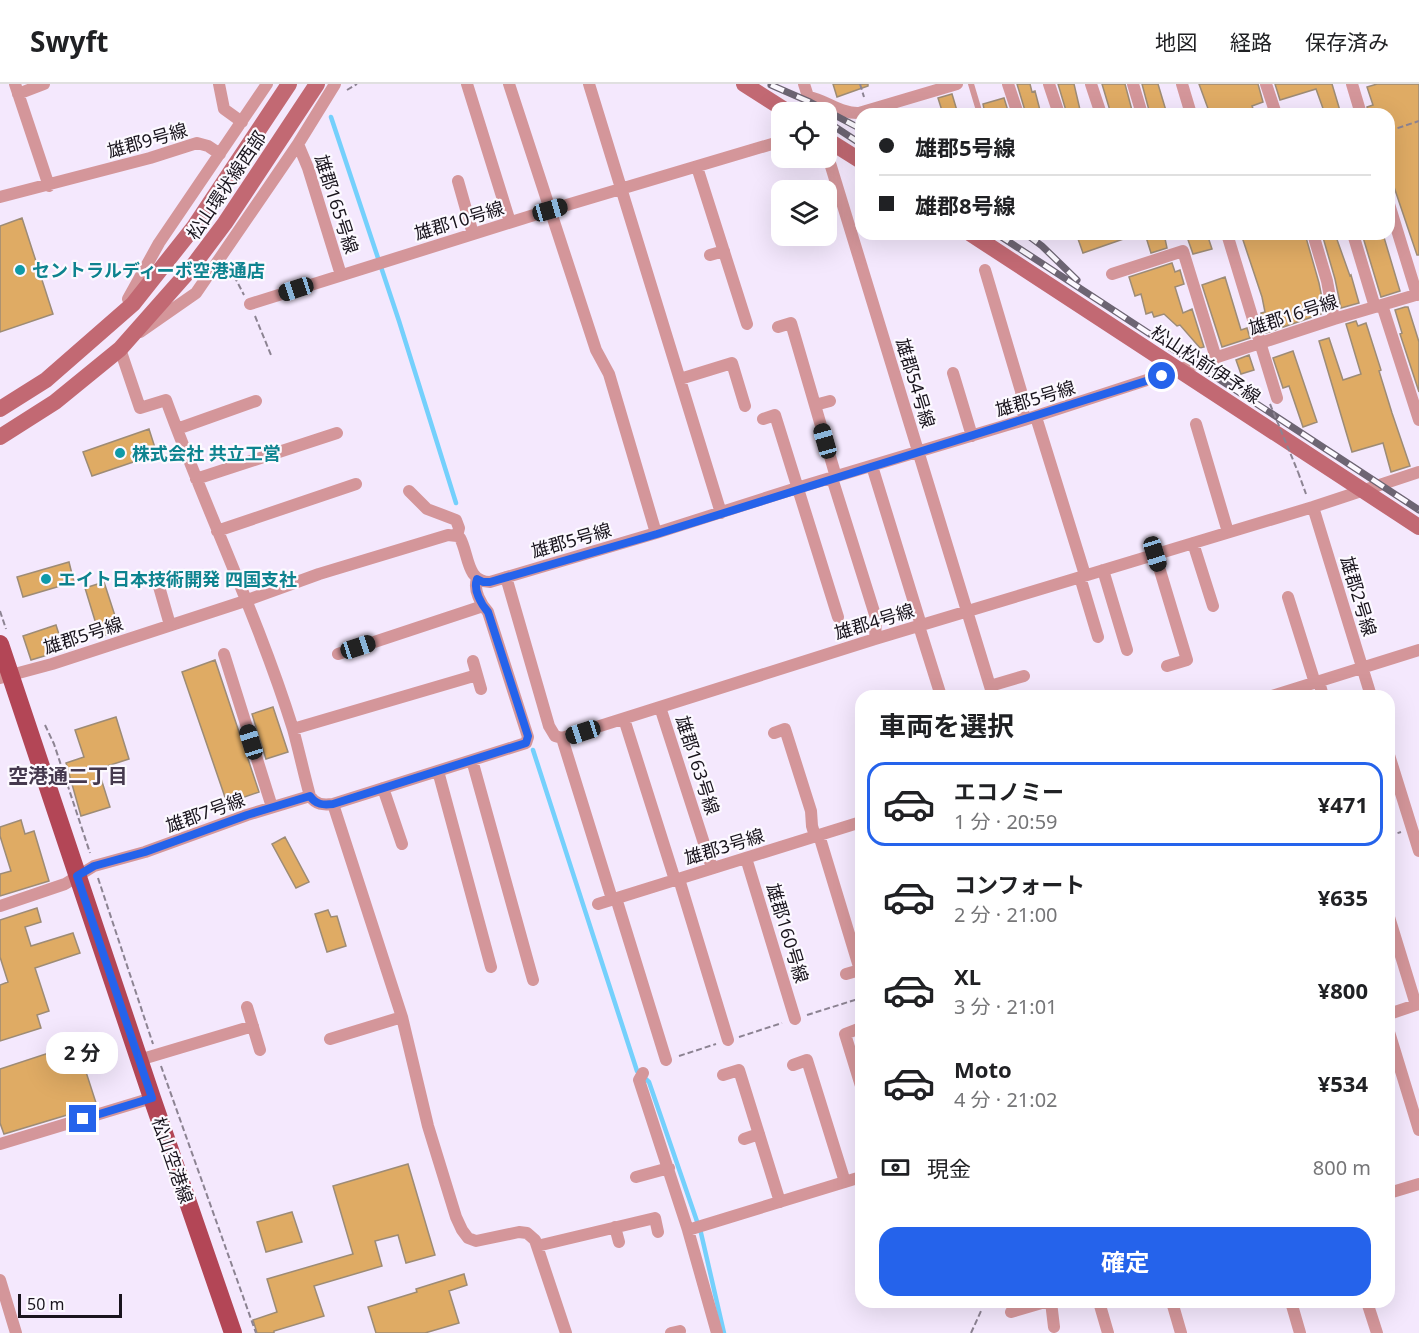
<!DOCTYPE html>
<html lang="ja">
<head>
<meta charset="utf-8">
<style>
  body { margin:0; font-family:"Noto Sans","Noto Sans JP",sans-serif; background:#f2f2f2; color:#202124; height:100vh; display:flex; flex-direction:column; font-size:22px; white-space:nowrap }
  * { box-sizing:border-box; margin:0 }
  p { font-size:20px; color:#757577 }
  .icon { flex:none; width:33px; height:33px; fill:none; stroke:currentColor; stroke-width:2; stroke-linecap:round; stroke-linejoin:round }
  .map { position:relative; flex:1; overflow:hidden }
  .details { position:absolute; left:855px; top:606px; width:540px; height:618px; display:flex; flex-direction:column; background:#fff; border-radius:18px; box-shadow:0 6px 24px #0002 }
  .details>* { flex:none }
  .top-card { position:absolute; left:855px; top:24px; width:540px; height:132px; border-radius:18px; box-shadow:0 6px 24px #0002; display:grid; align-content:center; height:132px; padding:0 24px; background:#fff }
  .controls { position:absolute; left:771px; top:18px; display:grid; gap:12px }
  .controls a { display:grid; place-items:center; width:66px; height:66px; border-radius:12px; background:#fff; box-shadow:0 6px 24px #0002; font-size:30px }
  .scale { position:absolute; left:18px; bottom:15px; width:104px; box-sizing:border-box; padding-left:6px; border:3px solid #19141d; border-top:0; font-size:16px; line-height:21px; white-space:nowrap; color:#19141d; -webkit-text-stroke:4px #fcf9ff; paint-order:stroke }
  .end { position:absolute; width:27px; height:27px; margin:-14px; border:8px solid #2563eb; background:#fff; box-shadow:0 0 0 3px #fff }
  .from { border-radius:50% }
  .bubble { position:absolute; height:42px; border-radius:18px; background:#fff; box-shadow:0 6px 24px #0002; font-size:20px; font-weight:700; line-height:42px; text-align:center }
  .car { position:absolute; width:18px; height:36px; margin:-18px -9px; border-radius:8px; box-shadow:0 0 4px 2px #0007; background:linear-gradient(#222 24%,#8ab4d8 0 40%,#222 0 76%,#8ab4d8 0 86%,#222 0) }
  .top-card b { display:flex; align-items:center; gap:21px; height:57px; font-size:22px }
  .top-card b+b { border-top:2px solid #e0e0e0 }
  .top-card i { width:15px; height:15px; background:#202124 }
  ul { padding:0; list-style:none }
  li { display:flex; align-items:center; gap:18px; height:84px; margin:0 12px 9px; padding:0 12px; border:3px solid transparent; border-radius:18px }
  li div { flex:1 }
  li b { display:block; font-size:22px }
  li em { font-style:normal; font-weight:700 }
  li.active { border-color:#2563eb }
  li>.icon { width:54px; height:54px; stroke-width:1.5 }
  h2 { padding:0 24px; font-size:27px; line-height:72px }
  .pay { display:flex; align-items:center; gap:15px; height:66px; padding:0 24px; font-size:22px }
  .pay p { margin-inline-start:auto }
  .action { display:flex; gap:12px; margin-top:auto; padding:12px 24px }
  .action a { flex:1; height:69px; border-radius:18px; background:#2563eb; color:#fff; font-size:24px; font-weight:700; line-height:69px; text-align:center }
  header { display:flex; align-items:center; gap:36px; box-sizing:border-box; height:84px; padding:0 30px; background:#fff; border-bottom:2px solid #e0e0e0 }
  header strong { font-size:28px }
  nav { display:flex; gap:33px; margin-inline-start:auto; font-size:21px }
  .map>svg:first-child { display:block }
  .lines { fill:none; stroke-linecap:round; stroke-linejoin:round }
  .stream { stroke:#74d0fc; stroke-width:4.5 }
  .building { fill:#dfab64; stroke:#9d8b75; stroke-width:1.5 }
  .path { stroke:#8c8392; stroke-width:2; stroke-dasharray:6 3; stroke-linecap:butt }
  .lane { stroke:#d4969a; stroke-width:6 }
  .street { stroke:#d4969a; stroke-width:12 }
  .secondary { stroke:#c26973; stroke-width:16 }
  .primary { stroke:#b34656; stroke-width:18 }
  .rail-casing { stroke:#6d6573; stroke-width:7 }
  .rail { stroke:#fcf9ff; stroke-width:4.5; stroke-dasharray:14; stroke-linecap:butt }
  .path-bridge { stroke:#8c8392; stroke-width:2; stroke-dasharray:6 3; stroke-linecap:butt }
  .route { stroke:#2563eb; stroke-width:8 }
  .culture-dot { fill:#0f9aa8; stroke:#fcf9ff; stroke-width:2 }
  .labels { text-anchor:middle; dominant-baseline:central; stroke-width:4.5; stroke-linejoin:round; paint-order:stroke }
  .street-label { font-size:18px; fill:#19141d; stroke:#fcf9ff }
  .culture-label { font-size:18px; font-weight:bold; fill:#0d838f; stroke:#fcf9ff; text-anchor:start }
  .neighbourhood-label { font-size:20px; font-weight:bold; fill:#45394e; stroke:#fcf9ff }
</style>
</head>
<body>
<header>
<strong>Swyft</strong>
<nav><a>地図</a><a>経路</a><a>保存済み</a></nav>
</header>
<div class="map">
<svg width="1419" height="1249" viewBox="0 0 1419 1249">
  <rect width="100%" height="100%" fill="#f4e8fd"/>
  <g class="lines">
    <path class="stream" d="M 331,33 L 399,237 L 456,419
      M 533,666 L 637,987 L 649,998 L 701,1149 L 724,1249"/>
  </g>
  <path class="building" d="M 833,0 L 868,0 L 868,2 L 837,13 Z
    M 1017,0 L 1030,0 L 1032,8 L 1035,7 L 1041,30 L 1026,30 Z
    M 1058,0 L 1074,0 L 1081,30 L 1067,30 Z
    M 1102,0 L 1125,0 L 1133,30 L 1111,30 Z
    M 1142,0 L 1158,0 L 1167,30 L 1150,30 Z
    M 1199,0 L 1258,0 L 1263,18 L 1252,22 L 1255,30 L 1239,30 L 1238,26 L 1224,30 L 1210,30 Z
    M 1275,0 L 1332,0 L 1341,30 L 1325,30 L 1316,5 L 1280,16 Z
    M 1377,0 L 1419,0 L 1419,171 L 1417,171 L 1392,97 L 1389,98 L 1389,30 L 1369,30 L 1367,23 L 1373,21 L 1367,3 Z
    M 952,10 L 958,30 L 943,30 L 938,14 Z
    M 1004,14 L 1009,30 L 985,30 L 983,20 Z
    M 22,134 L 53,230 L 0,248 L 0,142 Z
    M 1084,150 L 1131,150 L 1132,152 L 1083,169 L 1077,152 Z
    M 1145,150 L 1164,150 L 1167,164 L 1151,169 Z
    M 1186,150 L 1207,150 L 1212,165 L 1193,170 Z
    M 1241,150 L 1305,150 L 1319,199 L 1322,214 L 1317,216 L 1321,230 L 1266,249 L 1261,229 L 1265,228 L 1262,213 Z
    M 1322,150 L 1335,150 L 1350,192 L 1351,191 L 1359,219 L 1341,224 L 1335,195 Z
    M 1362,150 L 1383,150 L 1400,207 L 1381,213 Z
    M 1172,179 L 1175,188 L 1180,186 L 1184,200 L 1175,203 L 1183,229 L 1192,225 L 1204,263 L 1200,264 L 1180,241 L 1177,242 L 1164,230 L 1154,233 L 1152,228 L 1146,230 L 1141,210 L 1135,212 L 1129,193 Z
    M 1225,193 L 1241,246 L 1247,244 L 1250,254 L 1222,263 L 1202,201 Z
    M 1405,223 L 1408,223 L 1419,258 L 1419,308 L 1400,250 L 1402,249 L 1395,226 Z
    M 1356,237 L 1358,242 L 1366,239 L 1381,286 L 1379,287 L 1392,329 L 1410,382 L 1391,388 L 1383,359 L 1352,368 L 1319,257 L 1329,254 L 1343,296 L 1361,290 L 1346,240 Z
    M 1293,267 L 1317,338 L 1303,343 L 1289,302 L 1283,304 L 1273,274 Z
    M 1249,271 L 1254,286 L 1241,290 L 1236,276 Z
    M 149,345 L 157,370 L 92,392 L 83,368 Z
    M 69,478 L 74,498 L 23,513 L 17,493 Z
    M 104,498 L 118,541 L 110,544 L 111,549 L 100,553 L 85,504 Z
    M 56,541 L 64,566 L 31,576 L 23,552 Z
    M 215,576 L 259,708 L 227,719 L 182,588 Z
    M 273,623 L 288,668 L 266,675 L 252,630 Z
    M 116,633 L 129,675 L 98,685 L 110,723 L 81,732 L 66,679 L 84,673 L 75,646 Z
    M 21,736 L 25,750 L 34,747 L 49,797 L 0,812 L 0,790 L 11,787 L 0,752 L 0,743 Z
    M 285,753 L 309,798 L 296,804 L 272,760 Z
    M 37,824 L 41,838 L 25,843 L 31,862 L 73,849 L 80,869 L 35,884 L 49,927 L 37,931 L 41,944 L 0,957 L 0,901 L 8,898 L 0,873 L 0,836 Z
    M 328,826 L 331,833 L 337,832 L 346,862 L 327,868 L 315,830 Z
    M 77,953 L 88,987 L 86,988 L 97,1022 L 4,1050 L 0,1039 L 0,985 L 58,966 L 57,960 Z
    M 408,1080 L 435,1171 L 406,1179 L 398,1151 L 375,1157 L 382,1182 L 314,1202 L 324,1232 L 274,1247 L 274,1249 L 257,1249 L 253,1236 L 277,1228 L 267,1195 L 353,1170 L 333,1102 Z
    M 292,1128 L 302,1158 L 266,1168 L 257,1138 Z
    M 464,1190 L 467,1201 L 449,1207 L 459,1239 L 425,1249 L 376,1249 L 368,1223 L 417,1208 L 416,1205 Z"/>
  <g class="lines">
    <path class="path" d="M 860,0 L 864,13
      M 347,6 L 357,0
      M 1389,47 L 1419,37
      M 230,184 L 244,211
      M 255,232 L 271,271
      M 1298,388 L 1306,410
      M 0,527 L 6,545
      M 45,641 L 54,660 L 90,769
      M 1389,752 L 1401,748
      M 98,794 L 153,960
      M 807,931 L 861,914
      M 739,953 L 782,939
      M 679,972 L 716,960
      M 161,982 L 256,1249
      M 971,1249 L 981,1227"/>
    <path class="lane" d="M 971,0 L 980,30"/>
    <path class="street" d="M 15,0 L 49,102
      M 219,0 L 224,25 L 242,38
      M 467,0 L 510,138
      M 509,0 L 596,266 L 609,290 L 656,449
      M 589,0 L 721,429
      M 804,0 L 813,28
      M 1008,0 L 1018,30
      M 1049,0 L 1059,30
      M 1091,0 L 1101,30
      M 1133,0 L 1142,30
      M 1182,0 L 1191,30
      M 1266,0 L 1276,30
      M 1352,0 L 1361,30
      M 18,10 L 44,0
      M 808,13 C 826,16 841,30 859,29 L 957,0
      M 298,60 L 308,84 L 341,191
      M 826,66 L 993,612
      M 697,83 L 747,240
      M 458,97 L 473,150
      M 0,113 L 150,74 L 197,59 L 208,62 L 220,70
      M 1389,120 L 1417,211
      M 1227,150 L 1277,314
      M 1313,150 L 1327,197 L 1334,235
      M 1353,150 L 1375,223
      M 710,171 L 724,167
      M 985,186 L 1021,307 L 1024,336
      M 1112,190 L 1183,167 L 1216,274
      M 128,215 L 159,159 L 267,0
      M 250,220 L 550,126 L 782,57
      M 1382,221 L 1419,336
      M 778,243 L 791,239 L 836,393
      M 140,248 L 196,209 L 298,60 L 335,0
      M 120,265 L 140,324 L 166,316 C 206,426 258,533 293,645 C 299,667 304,690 310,712
      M 953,289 L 972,352
      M 680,295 L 732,279 L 745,322
      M 815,321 L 830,317
      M 1036,333 L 1085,491
      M 763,335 L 775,331 L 838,533
      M 1196,340 L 1228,448
      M 177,345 L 256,317
      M 872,382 L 921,541
      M 832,394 L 876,534 L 875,555
      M 196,395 L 337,349
      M 409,407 L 427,425 L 456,436 L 459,444 L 457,452
      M 1313,423 L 1371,612
      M 217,447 L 356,400
      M 1193,459 L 1213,522
      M 1155,470 L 1187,576 L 1167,582
      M 1103,486 L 1127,566
      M 506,493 L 549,642 L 555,652 L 562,654 L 875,555 L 1313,423 L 1419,388
      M 1080,493 L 1098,553
      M 158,499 L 170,541
      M 1288,513 L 1315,599
      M 919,542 L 941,612
      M 224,570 L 272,723
      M 338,570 L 483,522
      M 473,577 L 481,605
      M 0,594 L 52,580 L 245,517 L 319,490 L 448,451 L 457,452 L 460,454 C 469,470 466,498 490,498 L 656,449 L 797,404 L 1024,336 L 1334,235 L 1419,210
      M 1319,598 L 1323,612
      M 990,602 L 1024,592
      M 1272,612 L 1419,566
      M 660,623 L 712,784
      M 624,635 L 675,796
      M 293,645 L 477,591
      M 774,649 L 785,645 L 811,727 L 812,742 L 815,752
      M 562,654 L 612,815
      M 1389,671 L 1419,767
      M 472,676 L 533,896
      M 438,687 L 491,883
      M 383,704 L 402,760
      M 333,720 L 402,933 L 428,1042 L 456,1133 L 462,1146 L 468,1154 L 476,1157 L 519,1148 L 527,1149 L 535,1156 L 566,1249
      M 819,751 L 860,886 L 846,890
      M 746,774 L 795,935
      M 679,795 L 728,956
      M 616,814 L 666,976
      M 598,820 L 861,738
      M 0,822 L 65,800 L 94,782 L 145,768 L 247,731 L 310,712 C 316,721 323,721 333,720 L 526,659 L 528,653 L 488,528 C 481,520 473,506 477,495
      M 1389,833 L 1416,921
      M 247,923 L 260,966
      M 1389,930 L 1419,920
      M 858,945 L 845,950 L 861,1002
      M 1389,948 L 1419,1046
      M 330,955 L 402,933
      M 139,976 L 253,942
      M 793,981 L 807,976 L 845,1098
      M 643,989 L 639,996 L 688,1146 L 717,1249
      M 723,991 L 739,986 L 780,1118
      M 744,1055 L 759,1050
      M 0,1060 L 152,1014
      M 636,1093 L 669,1084
      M 1389,1109 L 1419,1100
      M 615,1143 L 619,1158
      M 688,1146 L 861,1093
      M 537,1162 L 655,1134 L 658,1148
      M 0,1196 L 16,1249
      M 1051,1218 L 1054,1243
      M 1099,1218 L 1108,1249
      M 1172,1218 L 1181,1249
      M 1291,1218 L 1300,1249
      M 1367,1218 L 1377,1249
      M 1011,1228 L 1045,1218
      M 671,1249 L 680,1247"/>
    <path class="secondary" d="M 744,0 L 788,28
      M 826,55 L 861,77
      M 971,150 L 1419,443
      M 0,325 L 46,296 L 133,220 L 194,143 L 289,0
      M 0,353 L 55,318 L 120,265 L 189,187 L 225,139 L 317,0"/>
    <path class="primary" d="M 0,560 L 152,1014 L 233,1249"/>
    <defs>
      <path id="rail" d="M 771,1 L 810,18 L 861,45
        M 826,37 L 861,60
        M 997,150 L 1419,426
        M 1026,150 L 1042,162 L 1077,196"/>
    </defs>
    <use href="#rail" class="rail-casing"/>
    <use href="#rail" class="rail"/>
    <path class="path-bridge" d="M 1270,320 L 1298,388"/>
  </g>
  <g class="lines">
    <path class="route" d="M 83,1035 L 152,1014 L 77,792 L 94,782 L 145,768 L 247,731 L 310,712 C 316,721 323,721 333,720 L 526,659 L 528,652 L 488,528 C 481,520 473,506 477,495 L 483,498 L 490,498 L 657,450 L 1162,292"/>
  </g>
  <g class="culture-dot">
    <circle cx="20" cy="186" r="6"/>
    <circle cx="120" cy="369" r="6"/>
    <circle cx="46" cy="495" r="6"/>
  </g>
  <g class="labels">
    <g class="street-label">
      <text transform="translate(147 56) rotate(-16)">雄郡9号線</text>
      <text transform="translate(226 101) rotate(-56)">松山環状線西部</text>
      <text transform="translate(337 120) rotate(72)">雄郡165号線</text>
      <text transform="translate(459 136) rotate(-17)">雄郡10号線</text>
      <text transform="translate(1293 230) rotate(-18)">雄郡16号線</text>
      <text transform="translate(1206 280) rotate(33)">松山松前伊予線</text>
      <text transform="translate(916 299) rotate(73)">雄郡54号線</text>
      <text transform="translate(1035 314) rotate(-17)">雄郡5号線</text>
      <text transform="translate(571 456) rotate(-16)">雄郡5号線</text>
      <text transform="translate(1359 512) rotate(73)">雄郡2号線</text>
      <text transform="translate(874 537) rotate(-17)">雄郡4号線</text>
      <text transform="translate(83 551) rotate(-18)">雄郡5号線</text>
      <text transform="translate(698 681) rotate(72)">雄郡163号線</text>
      <text transform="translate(205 728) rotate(-20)">雄郡7号線</text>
      <text transform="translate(724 762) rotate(-17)">雄郡3号線</text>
      <text transform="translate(788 849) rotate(73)">雄郡160号線</text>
      <text transform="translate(173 1076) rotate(71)">松山空港線</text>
    </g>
    <g class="culture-label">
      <text x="32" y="186">セントラルディーボ空港通店</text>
      <text x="132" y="369">株式会社 共立工営</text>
      <text x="58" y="495">エイト日本技術開発 四国支社</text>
    </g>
    <g class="neighbourhood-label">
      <text x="68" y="691">空港通二丁目</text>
    </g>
  </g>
</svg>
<div class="controls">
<a><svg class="icon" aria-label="locate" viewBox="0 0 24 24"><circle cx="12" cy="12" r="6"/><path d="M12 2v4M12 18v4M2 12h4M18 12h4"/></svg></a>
<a><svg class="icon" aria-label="layers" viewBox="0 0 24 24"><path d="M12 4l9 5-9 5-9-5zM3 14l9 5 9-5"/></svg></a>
</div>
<div class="scale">50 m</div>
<i class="end from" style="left:1162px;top:292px"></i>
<i class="end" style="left:83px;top:1035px"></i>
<div class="bubble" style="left:46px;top:948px;width:72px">2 分</div>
<i class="car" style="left:550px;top:126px;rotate:74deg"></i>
<i class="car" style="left:296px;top:205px;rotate:252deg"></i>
<i class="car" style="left:825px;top:357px;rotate:344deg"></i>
<i class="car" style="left:1155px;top:470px;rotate:163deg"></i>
<i class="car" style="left:358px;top:563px;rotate:72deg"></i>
<i class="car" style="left:583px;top:648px;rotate:252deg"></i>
<i class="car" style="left:251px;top:658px;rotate:343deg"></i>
<div class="top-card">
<b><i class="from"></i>雄郡5号線</b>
<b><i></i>雄郡8号線</b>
</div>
<section class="details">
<h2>車両を選択</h2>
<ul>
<li class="active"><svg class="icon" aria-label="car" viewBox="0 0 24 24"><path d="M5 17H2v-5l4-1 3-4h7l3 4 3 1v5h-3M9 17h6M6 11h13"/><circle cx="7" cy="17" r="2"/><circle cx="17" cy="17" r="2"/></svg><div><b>エコノミー</b><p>1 分 · 20:59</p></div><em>¥471</em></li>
<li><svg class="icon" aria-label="car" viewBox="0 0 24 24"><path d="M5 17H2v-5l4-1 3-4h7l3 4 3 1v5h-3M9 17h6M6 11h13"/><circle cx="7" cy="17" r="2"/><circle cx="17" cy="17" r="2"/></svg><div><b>コンフォート</b><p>2 分 · 21:00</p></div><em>¥635</em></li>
<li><svg class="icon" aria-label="car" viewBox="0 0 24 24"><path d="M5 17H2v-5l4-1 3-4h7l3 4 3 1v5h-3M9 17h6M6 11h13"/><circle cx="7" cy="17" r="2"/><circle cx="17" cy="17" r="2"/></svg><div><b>XL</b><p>3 分 · 21:01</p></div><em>¥800</em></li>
<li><svg class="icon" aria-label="car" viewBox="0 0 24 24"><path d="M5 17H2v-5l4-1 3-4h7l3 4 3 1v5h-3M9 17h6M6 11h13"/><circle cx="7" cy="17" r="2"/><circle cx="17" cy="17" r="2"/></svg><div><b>Moto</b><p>4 分 · 21:02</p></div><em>¥534</em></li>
</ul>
<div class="pay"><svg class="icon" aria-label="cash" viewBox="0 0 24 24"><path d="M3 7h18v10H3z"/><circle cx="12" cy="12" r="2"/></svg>現金<p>800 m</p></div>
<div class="action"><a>確定</a></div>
</section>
</div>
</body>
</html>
